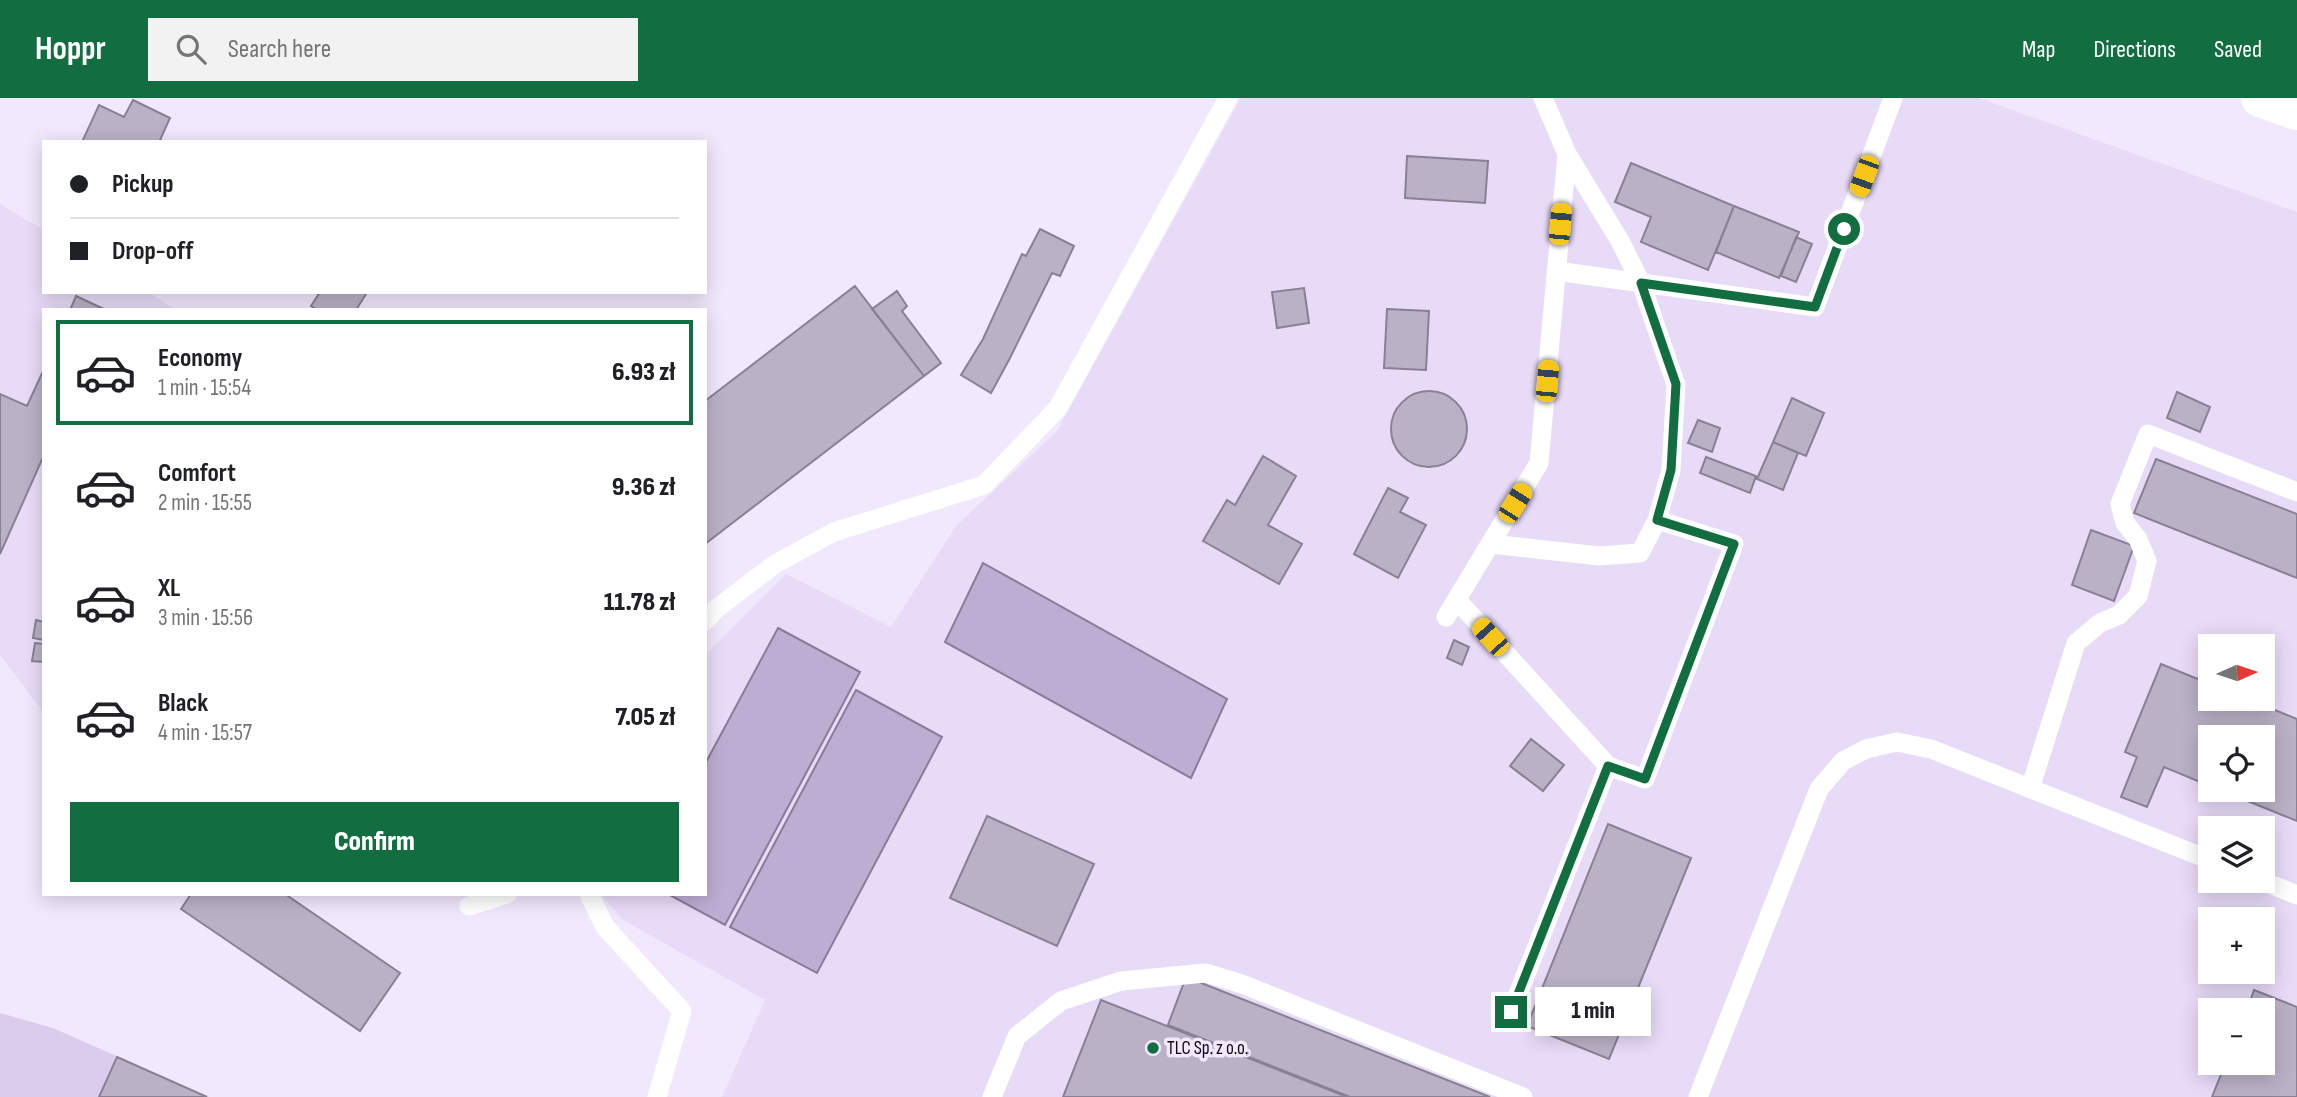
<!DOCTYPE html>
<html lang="en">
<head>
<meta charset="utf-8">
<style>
  body { margin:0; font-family:"Sofia Sans Condensed",sans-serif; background:#f2f2f2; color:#202124; height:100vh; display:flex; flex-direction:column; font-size:26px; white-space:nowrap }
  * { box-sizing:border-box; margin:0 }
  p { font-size:23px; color:#757577 }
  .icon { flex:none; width:38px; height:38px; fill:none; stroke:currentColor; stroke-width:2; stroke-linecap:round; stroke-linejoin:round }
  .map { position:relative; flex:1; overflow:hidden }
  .details { position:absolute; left:42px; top:210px; width:665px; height:588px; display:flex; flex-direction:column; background:#fff; border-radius:0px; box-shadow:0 4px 18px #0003 }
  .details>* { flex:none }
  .guide { position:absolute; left:42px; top:42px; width:665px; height:154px; border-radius:0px; box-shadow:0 4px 18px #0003; display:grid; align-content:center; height:154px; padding:0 28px; background:#fff }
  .needle { width:46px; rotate:87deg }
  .buttons { position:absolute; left:2198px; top:536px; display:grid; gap:14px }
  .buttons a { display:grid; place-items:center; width:77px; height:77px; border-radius:0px; background:#fff; box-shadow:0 4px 18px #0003; font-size:35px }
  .end { position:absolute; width:32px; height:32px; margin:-16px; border:9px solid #126d41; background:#fff; box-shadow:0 0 0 4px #fff }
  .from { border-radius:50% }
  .bubble { position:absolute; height:49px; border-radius:0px; background:#fff; box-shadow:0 4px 18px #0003; font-size:23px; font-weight:800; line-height:49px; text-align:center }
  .car { position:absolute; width:21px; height:42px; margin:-21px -10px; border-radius:9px; box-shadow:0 0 5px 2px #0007; background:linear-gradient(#f5c518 24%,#345 0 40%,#f5c518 0 76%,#345 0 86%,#f5c518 0) }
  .guide b { display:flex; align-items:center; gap:24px; height:66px; font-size:26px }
  .guide b+b { border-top:2px solid #e0e0e0 }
  .guide i { width:18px; height:18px; background:#202124 }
  ul { padding:12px 0 0; list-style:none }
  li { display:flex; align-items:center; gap:21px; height:105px; margin:0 14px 10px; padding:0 14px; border:4px solid transparent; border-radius:0px }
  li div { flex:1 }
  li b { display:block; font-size:26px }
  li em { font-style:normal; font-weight:800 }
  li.active { border-color:#126d41 }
  li>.icon { width:63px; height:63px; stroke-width:1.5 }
  .primary-button { display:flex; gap:14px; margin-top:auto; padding:14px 28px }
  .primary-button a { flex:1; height:80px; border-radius:0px; background:#126d41; color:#fff; font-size:28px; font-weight:800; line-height:80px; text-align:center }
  header { display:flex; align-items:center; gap:42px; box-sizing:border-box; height:98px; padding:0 35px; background:#126d41; color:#fff }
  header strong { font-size:33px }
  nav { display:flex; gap:38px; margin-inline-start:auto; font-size:24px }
  .search { width:490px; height:63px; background:#f2f2f2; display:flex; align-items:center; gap:18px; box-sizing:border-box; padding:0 24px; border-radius:0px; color:#757577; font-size:26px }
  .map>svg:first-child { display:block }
  .built { fill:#e8dbf8; fill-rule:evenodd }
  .green { fill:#daccec }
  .water { fill:#beadd3; stroke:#897c99; stroke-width:2 }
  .building { fill:#bab1c6; stroke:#898094; stroke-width:2 }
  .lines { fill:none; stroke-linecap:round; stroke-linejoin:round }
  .lane { stroke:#fff; stroke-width:19 }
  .secondary { stroke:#fff; stroke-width:38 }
  .route { stroke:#126d41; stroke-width:9 }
  .poi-dot { fill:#126d41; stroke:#f2e8fe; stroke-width:2.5 }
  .labels { text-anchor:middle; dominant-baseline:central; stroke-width:7; stroke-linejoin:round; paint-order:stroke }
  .poi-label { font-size:19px; fill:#0d0a11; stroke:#f2e8fe; text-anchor:start }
</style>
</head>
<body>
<header>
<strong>Hoppr</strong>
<div class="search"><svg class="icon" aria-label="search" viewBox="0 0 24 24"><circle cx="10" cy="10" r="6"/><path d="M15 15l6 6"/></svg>Search here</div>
<nav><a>Map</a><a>Directions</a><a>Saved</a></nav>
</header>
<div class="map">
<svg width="2297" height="999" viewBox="0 0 2297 999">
  <rect width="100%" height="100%" fill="#f2e8fe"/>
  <path class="built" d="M 1241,0 L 1979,0 L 2297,114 L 2297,999 L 722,999 L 765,902 L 623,822 L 601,796 L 705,796 L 705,557 L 786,476 L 891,529 L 956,428 L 1057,333 ZM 2210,548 L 2263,548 L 2263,600 L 2210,600 ZM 2210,639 L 2263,639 L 2263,691 L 2210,691 ZM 2210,730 L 2263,730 L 2263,782 L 2210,782 ZM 2210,821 L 2263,821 L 2263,873 L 2210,873 ZM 2210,912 L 2263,912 L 2263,964 L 2210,964 Z
    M 0,106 L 44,132 L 44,194 L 148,194 L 176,212 L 44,212 L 44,615 L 0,557 Z"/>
  <path class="green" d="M 0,915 L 53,930 L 209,999 L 0,999 Z"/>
  <path class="water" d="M 983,465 L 1227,601 L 1191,680 L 945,544 Z
    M 778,530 L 860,574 L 725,827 L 668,796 L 705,796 L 705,666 Z
    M 856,592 L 942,639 L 817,875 L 730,829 Z"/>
  <path class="building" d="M 133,2 L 170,20 L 160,42 L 165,44 L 82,44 L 99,7 L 124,19 Z
    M 1407,58 L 1488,63 L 1485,105 L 1405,100 Z
    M 1631,65 L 1734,108 L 1708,172 L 1641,144 L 1651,119 L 1615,104 Z
    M 1734,108 L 1799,134 L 1779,180 L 1716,154 Z
    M 1040,131 L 1074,148 L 1060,178 L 1052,175 L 1010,260 L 991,295 L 961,277 L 983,241 L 1022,156 L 1026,158 Z
    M 1796,139 L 1812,146 L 1796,184 L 1781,178 Z
    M 855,188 L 924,278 L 705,446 L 705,303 Z
    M 1304,190 L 1309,225 L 1277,230 L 1272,194 Z
    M 897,193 L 907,208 L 902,213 L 941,265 L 924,278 L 872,211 Z
    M 320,194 L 362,194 L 366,196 L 356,212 L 317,212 L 311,208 Z
    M 76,198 L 106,212 L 70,212 Z
    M 1387,211 L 1429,213 L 1426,272 L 1384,270 Z
    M 44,271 L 44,357 L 0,456 L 0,296 L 27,308 Z
    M1391 331a38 38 0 1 1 76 0a38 38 0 1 1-76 0Z
    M 2177,294 L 2210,309 L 2200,334 L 2167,320 Z
    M 1792,300 L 1824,315 L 1806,358 L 1773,344 Z
    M 1698,322 L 1720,330 L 1712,354 L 1688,345 Z
    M 1773,344 L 1798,355 L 1783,392 L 1757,381 Z
    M 1263,358 L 1296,378 L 1268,427 L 1302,446 L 1279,486 L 1203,443 L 1227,402 L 1235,407 Z
    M 1706,359 L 1756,378 L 1750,395 L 1700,375 Z
    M 2156,361 L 2297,416 L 2297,480 L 2134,415 Z
    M 1388,390 L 1408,400 L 1400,414 L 1426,427 L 1398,480 L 1354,456 Z
    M 2091,432 L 2134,448 L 2114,503 L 2072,487 Z
    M 36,522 L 44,524 L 44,542 L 33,540 Z
    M 1454,542 L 1469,549 L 1462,567 L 1447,560 Z
    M 35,545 L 44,546 L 44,564 L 32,563 Z
    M 2161,566 L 2210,586 L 2210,600 L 2246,600 L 2297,621 L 2297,723 L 2218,691 L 2263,691 L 2263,639 L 2210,639 L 2210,688 L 2164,669 L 2147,709 L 2121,699 L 2137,659 L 2125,654 Z
    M 1531,641 L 1564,667 L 1543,693 L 1510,668 Z
    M 987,718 L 1094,766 L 1057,848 L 950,800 Z
    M 1608,726 L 1691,760 L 1609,961 L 1527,928 Z
    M 191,796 L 285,796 L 400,875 L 360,933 L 181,811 Z
    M 1186,879 L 1490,999 L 1350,999 L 1168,927 Z
    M 2254,892 L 2297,909 L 2297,999 L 2212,999 L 2226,964 L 2263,964 L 2263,912 L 2247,912 Z
    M 1101,902 L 1347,999 L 1063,999 Z
    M 117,959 L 207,999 L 99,999 Z"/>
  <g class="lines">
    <path class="lane" d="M 1556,173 L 1815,209 L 1893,0
      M 1491,446 L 1599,458 L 1640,455 L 1657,422 L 1671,372 L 1676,287 L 1641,185 L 1620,143 L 1567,56
      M 1457,502 L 1608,668 L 1511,914
      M 1446,519 L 1539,365 L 1567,56 L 1543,0
      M 705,523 L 716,511 L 775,466 L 834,434 L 984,387 L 1058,310 L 1228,0
      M 1608,668 L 1645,681 L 1734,446 L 1657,422
      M 2030,691 L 2076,545 L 2100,525 L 2119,517 L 2138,498 L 2147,463 L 2138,441 L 2125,425 L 2120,406 L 2148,336 L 2297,394
      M 2260,782 L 2297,797
      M 589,796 L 605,829 L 682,913 L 657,999
      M 469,808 L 507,796
      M 992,999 L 1017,938 L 1061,903 L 1121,883 L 1206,875 L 1242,886 L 1523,999
      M 1698,999 L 1819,691 L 1843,663 L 1866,651 L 1897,644 L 1931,651 L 2210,762"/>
    <path class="secondary" d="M 2260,0 L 2297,13"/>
  </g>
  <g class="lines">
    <path class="route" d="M 1511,914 L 1608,668 L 1645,681 L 1734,446 L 1657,422 L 1671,372 L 1676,286 L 1641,185 L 1815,209 L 1844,131"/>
  </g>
  <circle class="poi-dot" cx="1153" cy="950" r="7"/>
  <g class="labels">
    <g class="poi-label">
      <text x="1167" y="950">TLC Sp. z o.o.</text>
    </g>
  </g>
</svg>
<div class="buttons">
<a><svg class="needle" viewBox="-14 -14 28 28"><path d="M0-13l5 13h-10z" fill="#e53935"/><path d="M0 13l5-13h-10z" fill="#757577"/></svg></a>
<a><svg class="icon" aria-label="locate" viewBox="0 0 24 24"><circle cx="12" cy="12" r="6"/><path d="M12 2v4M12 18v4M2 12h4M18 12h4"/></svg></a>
<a><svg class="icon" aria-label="layers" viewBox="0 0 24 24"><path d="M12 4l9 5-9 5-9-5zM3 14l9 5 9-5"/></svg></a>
<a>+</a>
<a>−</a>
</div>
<i class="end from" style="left:1844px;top:131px"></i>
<i class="end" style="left:1511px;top:914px"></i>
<div class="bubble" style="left:1535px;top:889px;width:116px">1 min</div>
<i class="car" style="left:1864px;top:78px;rotate:200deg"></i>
<i class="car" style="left:1560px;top:126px;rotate:5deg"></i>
<i class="car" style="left:1547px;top:283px;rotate:5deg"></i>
<i class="car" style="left:1515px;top:405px;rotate:32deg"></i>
<i class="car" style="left:1490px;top:539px;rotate:318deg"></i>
<div class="guide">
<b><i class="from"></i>Pickup</b>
<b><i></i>Drop-off</b>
</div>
<section class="details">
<ul>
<li class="active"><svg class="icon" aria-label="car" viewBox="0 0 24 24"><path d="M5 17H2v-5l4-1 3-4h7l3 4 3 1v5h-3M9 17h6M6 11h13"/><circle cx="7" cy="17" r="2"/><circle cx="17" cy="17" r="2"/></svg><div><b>Economy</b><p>1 min · 15:54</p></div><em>6.93 zł</em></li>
<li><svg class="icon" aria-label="car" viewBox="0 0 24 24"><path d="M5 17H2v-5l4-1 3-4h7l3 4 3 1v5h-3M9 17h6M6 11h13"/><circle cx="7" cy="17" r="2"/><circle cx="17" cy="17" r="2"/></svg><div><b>Comfort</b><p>2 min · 15:55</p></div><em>9.36 zł</em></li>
<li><svg class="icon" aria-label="car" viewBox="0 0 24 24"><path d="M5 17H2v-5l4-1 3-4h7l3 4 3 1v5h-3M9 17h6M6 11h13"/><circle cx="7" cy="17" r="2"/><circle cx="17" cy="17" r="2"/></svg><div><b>XL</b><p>3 min · 15:56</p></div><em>11.78 zł</em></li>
<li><svg class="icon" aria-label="car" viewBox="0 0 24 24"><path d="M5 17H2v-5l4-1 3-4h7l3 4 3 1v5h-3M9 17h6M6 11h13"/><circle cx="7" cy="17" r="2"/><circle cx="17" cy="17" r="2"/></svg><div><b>Black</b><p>4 min · 15:57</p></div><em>7.05 zł</em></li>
</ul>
<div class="primary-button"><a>Confirm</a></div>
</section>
</div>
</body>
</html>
